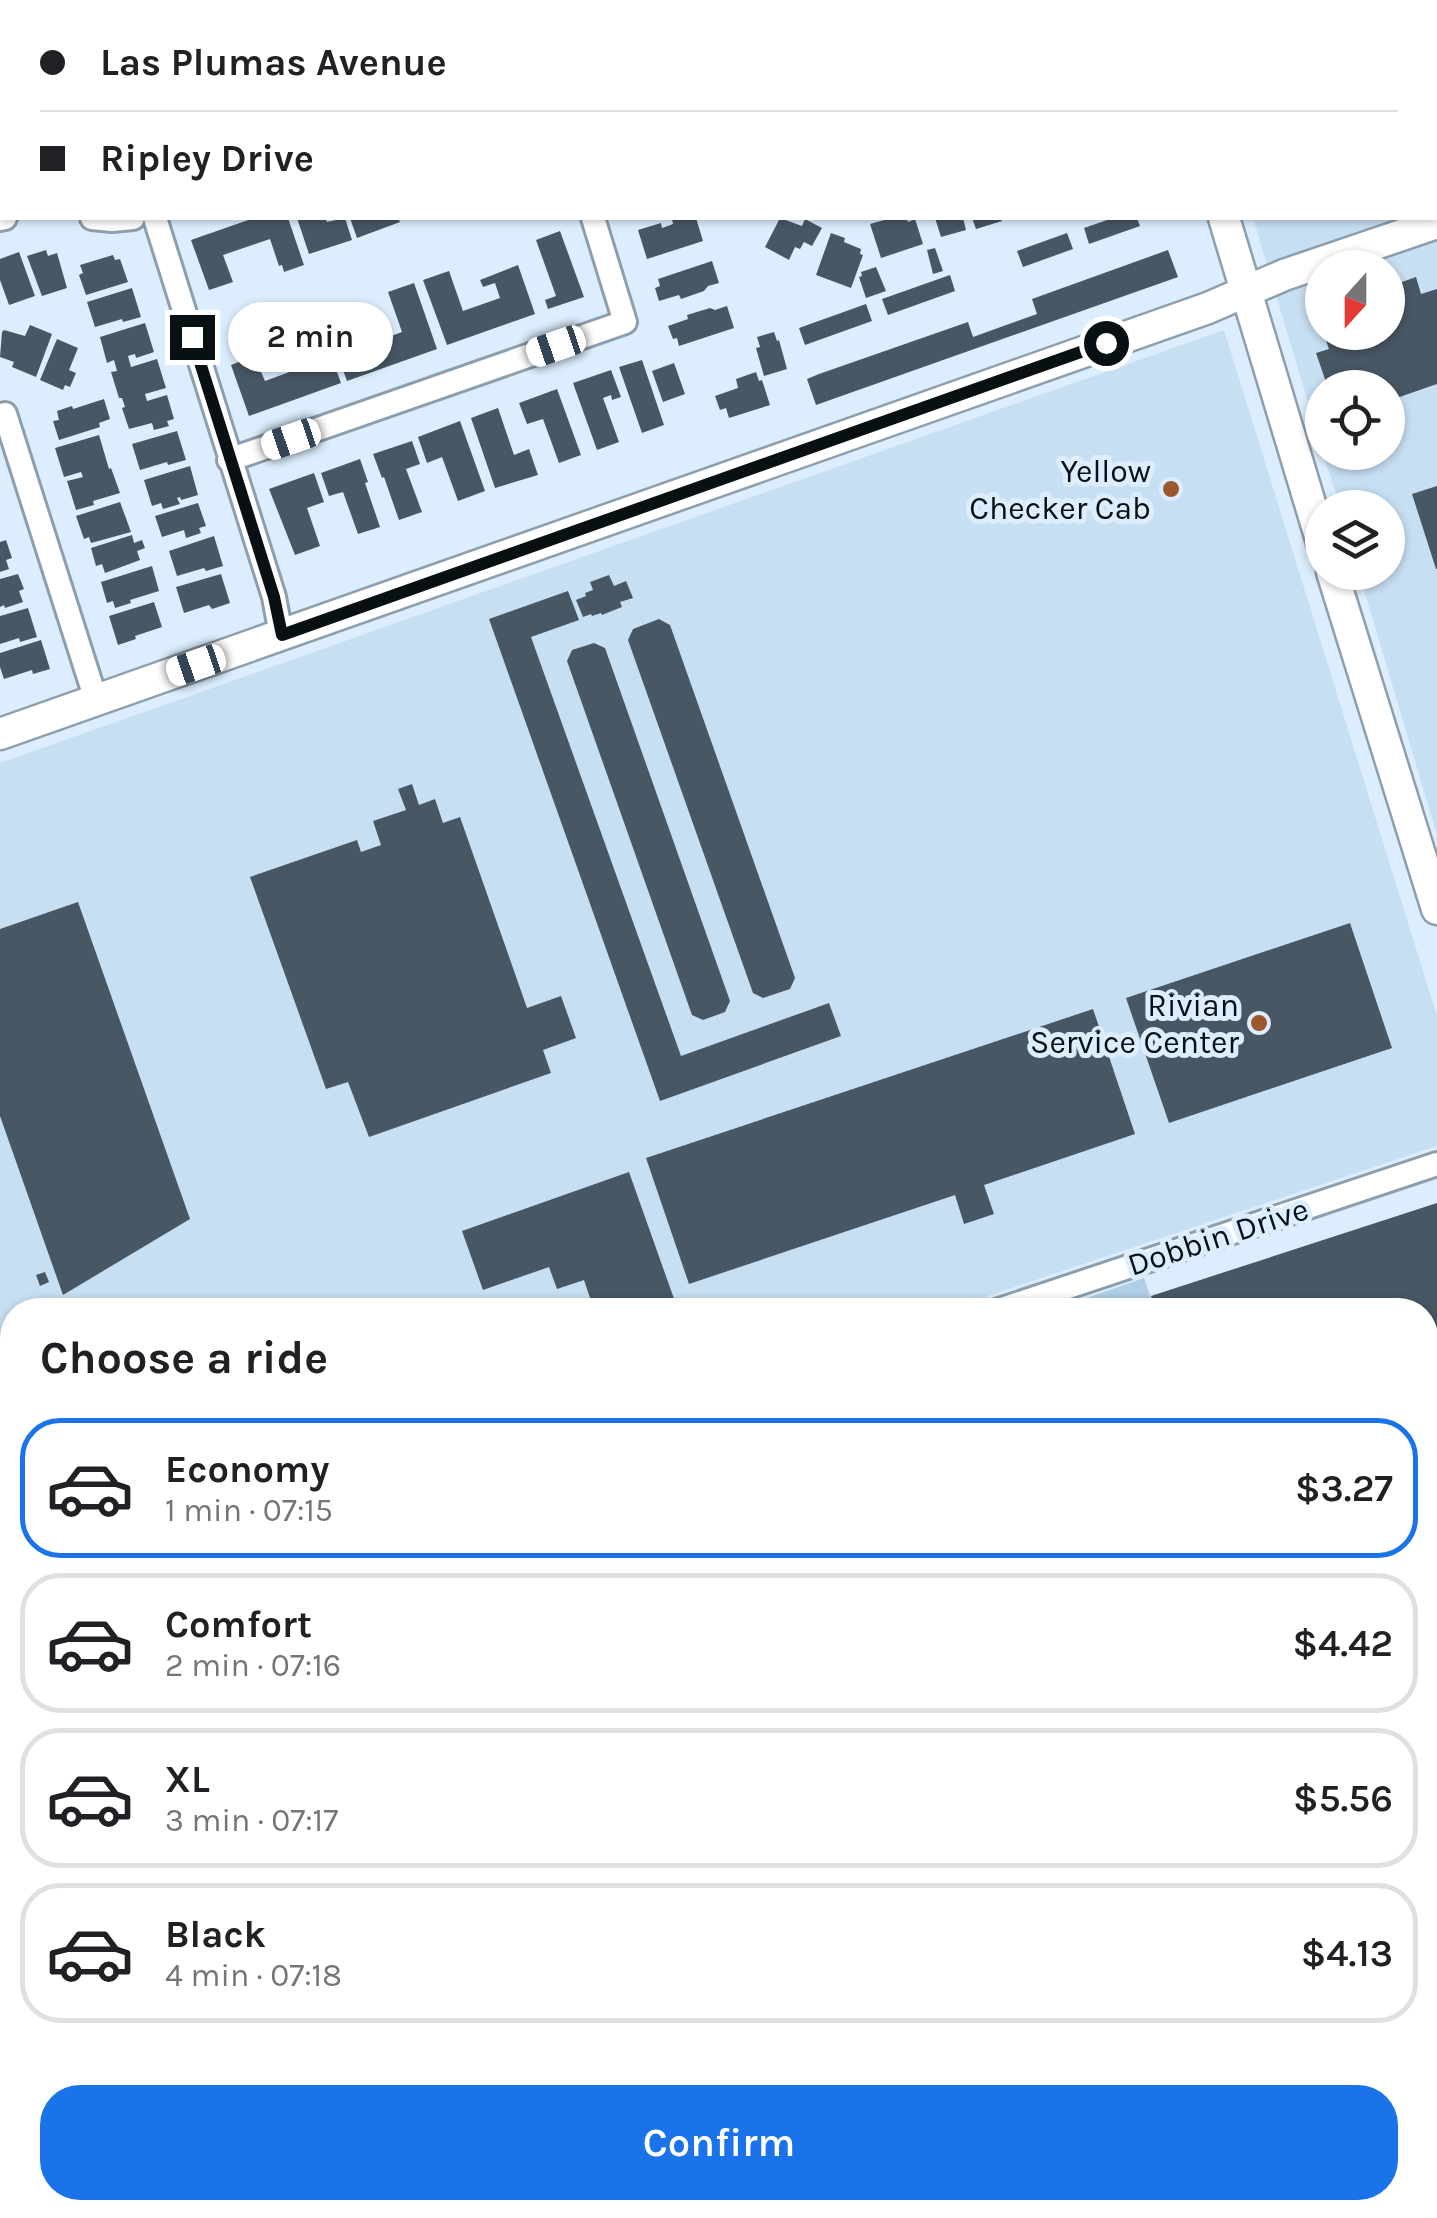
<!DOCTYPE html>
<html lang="en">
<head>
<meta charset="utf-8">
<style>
  body { margin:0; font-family:Karla,sans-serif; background:#f6f6f6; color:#202124; height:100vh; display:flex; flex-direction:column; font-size:38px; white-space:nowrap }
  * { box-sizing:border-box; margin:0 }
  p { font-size:32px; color:#757577 }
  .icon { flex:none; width:55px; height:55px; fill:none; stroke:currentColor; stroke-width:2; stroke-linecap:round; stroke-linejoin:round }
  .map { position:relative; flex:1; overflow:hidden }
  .details { position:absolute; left:0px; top:1298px; width:1438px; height:922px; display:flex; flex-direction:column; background:#fff; border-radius:40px 40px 0 0; box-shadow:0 2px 8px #0004 }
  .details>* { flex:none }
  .top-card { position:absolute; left:0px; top:0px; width:1438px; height:220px; box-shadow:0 2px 8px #0004; display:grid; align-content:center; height:220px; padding:0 40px; background:#fff }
  .needle { width:65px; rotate:201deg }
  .controls { position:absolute; left:1305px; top:250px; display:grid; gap:20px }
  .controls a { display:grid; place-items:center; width:100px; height:100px; border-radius:50%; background:#fff; box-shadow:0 2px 8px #0004; font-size:50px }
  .end { position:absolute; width:45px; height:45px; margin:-22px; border:12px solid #091014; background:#fff; box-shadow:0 0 0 5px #fff }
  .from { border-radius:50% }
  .bubble { position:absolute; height:70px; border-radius:35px; background:#fff; box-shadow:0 2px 8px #0004; font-size:32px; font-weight:600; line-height:70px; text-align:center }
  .car { position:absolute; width:30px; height:60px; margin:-30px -15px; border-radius:12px; box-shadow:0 0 8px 2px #0007; background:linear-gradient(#fff 24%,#345 0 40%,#fff 0 76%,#345 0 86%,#fff 0) }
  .top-card b { display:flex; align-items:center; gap:35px; height:95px; font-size:38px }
  .top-card b+b { border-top:2px solid #e0e0e0 }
  .top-card i { width:25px; height:25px; background:#202124 }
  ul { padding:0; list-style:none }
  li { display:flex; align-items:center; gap:30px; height:140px; margin:0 20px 15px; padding:0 20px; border:5px solid #e0e0e0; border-radius:40px }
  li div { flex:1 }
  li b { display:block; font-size:38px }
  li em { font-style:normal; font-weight:600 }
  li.active { border-color:#1a73e8 }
  li>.icon { width:90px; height:90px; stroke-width:1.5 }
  h2 { padding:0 40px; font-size:45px; line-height:120px }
  .action { display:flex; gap:20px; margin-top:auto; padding:20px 40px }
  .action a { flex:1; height:115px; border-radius:40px; background:#1a73e8; color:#fff; font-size:40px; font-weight:600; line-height:115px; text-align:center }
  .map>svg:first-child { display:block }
  .built { fill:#c7dff3; fill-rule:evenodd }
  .green { fill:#b0cee6 }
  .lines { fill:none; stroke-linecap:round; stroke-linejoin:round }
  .stream { stroke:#7cacd2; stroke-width:6 }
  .building { fill:#485764 }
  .street-casing { stroke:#8d9eac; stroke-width:28 }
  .secondary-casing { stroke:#8d9eac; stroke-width:35 }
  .street { stroke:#fff; stroke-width:22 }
  .secondary { stroke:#fff; stroke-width:30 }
  .route { stroke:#091014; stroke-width:12 }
  .poi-dot { fill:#9d572d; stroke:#dceefd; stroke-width:4 }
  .labels { text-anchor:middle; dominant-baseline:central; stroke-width:10; stroke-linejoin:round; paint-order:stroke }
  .poi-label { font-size:32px; fill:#091014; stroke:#dceefd; text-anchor:end }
  .street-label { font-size:32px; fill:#091014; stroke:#dceefd }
</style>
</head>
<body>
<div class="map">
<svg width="1437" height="2218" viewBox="0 0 1437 2218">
  <rect width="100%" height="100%" fill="#dceefd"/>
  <path class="built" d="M 1187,0 L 1437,0 L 1437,835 L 1359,573 L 1388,572 L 1388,508 L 1340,507 L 1323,453 L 1388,452 L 1388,388 L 1322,388 L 1322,449 L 1253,218 L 1435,218 L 1435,2 L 1187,2 ZM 1322,268 L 1388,268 L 1388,332 L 1322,332 Z
    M 1224,330 L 1437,1016 L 1437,1146 L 946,1310 L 12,1310 L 12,1347 L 0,1352 L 0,763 Z"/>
  <path class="green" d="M 1144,1278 L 1155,1310 L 1052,1310 Z"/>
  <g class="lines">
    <path class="stream" d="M 0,92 L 2,91"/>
  </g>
  <path class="building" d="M 254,218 L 288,218 L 304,265 L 284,272 L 282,265 L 279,266 L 270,239 L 223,255 L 233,282 L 209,290 L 191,240 Z
    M 297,218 L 325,218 L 327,222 L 345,218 L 352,240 L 309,254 Z
    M 350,218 L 398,218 L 400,222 L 357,238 Z
    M 678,218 L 696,218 L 703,241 L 647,259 L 638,230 L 661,223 L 662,228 L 673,224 L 672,219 Z
    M 780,218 L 802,226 L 805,219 L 822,228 L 812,246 L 804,242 L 800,249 L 795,247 L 789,260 L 765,247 Z
    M 883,218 L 907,218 L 908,222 L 915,219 L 923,244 L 881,258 L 870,224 L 884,220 Z
    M 935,218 L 963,218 L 966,230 L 941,237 Z
    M 972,218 L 1001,218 L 1002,221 L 976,229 Z
    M 1113,218 L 1137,218 L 1140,226 L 1089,244 L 1084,228 Z
    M 560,231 L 584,297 L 548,309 L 545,300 L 556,296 L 536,240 Z
    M 831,233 L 845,238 L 844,242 L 861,249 L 860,254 L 863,255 L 851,288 L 816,275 Z
    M 1067,233 L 1073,249 L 1023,267 L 1017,251 Z
    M 935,248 L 943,271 L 933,274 L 927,250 Z
    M 46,250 L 48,256 L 57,253 L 67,288 L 42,296 L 27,256 Z
    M 1168,250 L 1178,277 L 816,405 L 807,379 L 819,374 L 968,322 L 973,337 L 1037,314 L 1032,299 Z
    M 19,252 L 35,296 L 9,305 L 0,280 L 0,259 Z
    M 113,255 L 115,260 L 120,259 L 128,282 L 86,295 L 79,275 L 83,273 L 80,265 Z
    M 712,261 L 719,283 L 708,286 L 704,291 L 681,299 L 679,295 L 659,301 L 655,288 L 660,286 L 658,279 Z
    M 518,265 L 535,314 L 447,345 L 423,280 L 449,271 L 463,311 L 500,298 L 495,283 L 483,287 L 480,280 Z
    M 876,267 L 886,291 L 866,298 L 859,277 L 862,276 L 861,272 Z
    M 950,275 L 955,291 L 888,315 L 882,299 Z
    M 1416,277 L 1421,294 L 1437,289 L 1437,384 L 1388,401 L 1388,388 L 1380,388 L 1377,378 L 1353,388 L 1328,388 L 1316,353 L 1329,349 L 1323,332 L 1388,332 L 1388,287 Z
    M 414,283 L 437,349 L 347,381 L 329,331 L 354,322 L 355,324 L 369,320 L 371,327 L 358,331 L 365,346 L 402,332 L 388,292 Z
    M 132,288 L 141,317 L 123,322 L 122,319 L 95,327 L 87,302 Z
    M 866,304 L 872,321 L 805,345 L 799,328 Z
    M 727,306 L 734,328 L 679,346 L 677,338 L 673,339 L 668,326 L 688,319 L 687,315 L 710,308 L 715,310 Z
    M 145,323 L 154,352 L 136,358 L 135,354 L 128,356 L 131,367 L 157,359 L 166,388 L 145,394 L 147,401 L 167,395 L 174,419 L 167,421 L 169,426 L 154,430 L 152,423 L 129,429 L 122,408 L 125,407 L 122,398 L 119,398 L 111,372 L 117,371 L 114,360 L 107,363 L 100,337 Z
    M 30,325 L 52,334 L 36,377 L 12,367 L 14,362 L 0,357 L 2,332 L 4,330 L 25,336 Z
    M 320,325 L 341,383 L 249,416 L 231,365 L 254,356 L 265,381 L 306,366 L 300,341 L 303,340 L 301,332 Z
    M 774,332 L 777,341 L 779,340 L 787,369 L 764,376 L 756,348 L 760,347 L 757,337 Z
    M 57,339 L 78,348 L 69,370 L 76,373 L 70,387 L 65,385 L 63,390 L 40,380 Z
    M 642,360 L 664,425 L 642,433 L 619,367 Z
    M 674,363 L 685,394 L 663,402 L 652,371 Z
    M 611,370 L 621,397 L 612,400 L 611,395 L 603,398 L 619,442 L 597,450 L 573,383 Z
    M 756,372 L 759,381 L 762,380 L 770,405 L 729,418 L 726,408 L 720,410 L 715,396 L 738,388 L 736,379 Z
    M 557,389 L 581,455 L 559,463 L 543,419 L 527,424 L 519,403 Z
    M 104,399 L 110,419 L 99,423 L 100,427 L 59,440 L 53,421 L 59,420 L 57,411 L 72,406 L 73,409 Z
    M 498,408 L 514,455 L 529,449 L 538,475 L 495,488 L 471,418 Z
    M 460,421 L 485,491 L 458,501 L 442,457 L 427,463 L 418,437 Z
    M 177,431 L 186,460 L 168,465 L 167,462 L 140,470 L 132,444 Z
    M 99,435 L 109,469 L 111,468 L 120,493 L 93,501 L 94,505 L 76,510 L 67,481 L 83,477 L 81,472 L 64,477 L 55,448 Z
    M 412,441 L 420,464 L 406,469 L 422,512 L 399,520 L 384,477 L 382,478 L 373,454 Z
    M 360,459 L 368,482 L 365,483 L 380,527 L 358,534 L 343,492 L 329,496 L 321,473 Z
    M 190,466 L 198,495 L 181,500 L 180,497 L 177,498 L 180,504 L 163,509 L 161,503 L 152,506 L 144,480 Z
    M 314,473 L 324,502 L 307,508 L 320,546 L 295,555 L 269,489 Z
    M 1437,486 L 1437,569 L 1436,569 L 1412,494 Z
    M 120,502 L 131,532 L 91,543 L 89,537 L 84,539 L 76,516 Z
    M 198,503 L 206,526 L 199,528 L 201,533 L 186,538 L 184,530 L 162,537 L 155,516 Z
    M 132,535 L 134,543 L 142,540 L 145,548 L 137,551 L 140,560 L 105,573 L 102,564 L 96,566 L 91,548 Z
    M 214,536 L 223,566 L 206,571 L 204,568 L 177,576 L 169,551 Z
    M 6,540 L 12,558 L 6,560 L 9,569 L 0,572 L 0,542 Z
    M 152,566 L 159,591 L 130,600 L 131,603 L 115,608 L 113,601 L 107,603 L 101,582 Z
    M 18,574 L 24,589 L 19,591 L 23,602 L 5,608 L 4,605 L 0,607 L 0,579 Z
    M 221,574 L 230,603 L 212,609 L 209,605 L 184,613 L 176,587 Z
    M 609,575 L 614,586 L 626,581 L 633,598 L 620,602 L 622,607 L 602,615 L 601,613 L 592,616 L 591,614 L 583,617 L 576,600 L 586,596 L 585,593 L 593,590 L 590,582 Z
    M 568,591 L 579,620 L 531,637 L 681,1056 L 829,1003 L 841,1036 L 660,1101 L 489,619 Z
    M 154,602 L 162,627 L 135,636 L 136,639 L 118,645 L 109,616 Z
    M 28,608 L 37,637 L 20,642 L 19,638 L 0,644 L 0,616 Z
    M 659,619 L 670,625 L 795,978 L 790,989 L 763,998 L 753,993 L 628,640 L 633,629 Z
    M 41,640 L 50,669 L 33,674 L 32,670 L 4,679 L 0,667 L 0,653 Z
    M 594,643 L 605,648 L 730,1001 L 725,1012 L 703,1020 L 692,1015 L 567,661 L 572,650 Z
    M 412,784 L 419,805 L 435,799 L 443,823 L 460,817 L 527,1008 L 561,996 L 576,1038 L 543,1050 L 551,1073 L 369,1137 L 348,1082 L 326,1089 L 250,877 L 357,840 L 361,852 L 381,845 L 373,821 L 406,810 L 398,789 Z
    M 78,902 L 190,1219 L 63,1295 L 0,1116 L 0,929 Z
    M 1350,923 L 1392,1048 L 1169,1123 L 1126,998 Z
    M 1093,1009 L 1135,1134 L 984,1185 L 994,1214 L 964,1224 L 955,1195 L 689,1284 L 646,1158 Z
    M 629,1172 L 678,1310 L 594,1310 L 584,1280 L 557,1289 L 549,1267 L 483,1290 L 462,1231 Z
    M 1437,1203 L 1437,1483 L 1425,1487 L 1425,1310 L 1317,1310 L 1315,1305 L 1300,1310 L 1156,1310 L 1151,1296 Z
    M 45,1272 L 49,1282 L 40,1286 L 36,1275 Z
    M 12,1365 L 12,1413 L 1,1418 L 0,1369 Z
    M 1437,1544 L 1437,1680 L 1425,1684 L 1425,1551 L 1430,1549 L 1429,1545 Z
    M 3,1555 L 11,1581 L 0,1584 L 0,1556 Z
    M 12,1616 L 12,1639 L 0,1641 L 0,1620 Z
    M 12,1644 L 12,1683 L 0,1688 L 0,1660 L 3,1658 L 0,1648 Z
    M 1437,1686 L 1437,1744 L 1431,1734 L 1434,1733 L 1431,1724 L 1428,1726 L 1427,1717 L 1430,1716 L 1425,1701 L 1425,1690 Z
    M 12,1691 L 12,1729 L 7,1731 L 0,1708 L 0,1695 Z
    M 0,1836 L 11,1867 L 0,1871 Z
    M 11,1876 L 12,1914 L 0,1918 L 0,1879 Z
    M 12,1922 L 12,1961 L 5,1963 L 2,1954 L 0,1954 L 0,1926 Z
    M 12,1968 L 12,2007 L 0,2011 L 0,1971 Z
    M 36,2208 L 88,2208 L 88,2218 L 36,2217 Z
    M 148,2208 L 184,2208 L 187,2217 L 206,2211 L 208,2218 L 151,2218 Z
    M 298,2208 L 346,2208 L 347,2210 L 356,2208 L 360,2218 L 302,2218 Z
    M 461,2208 L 502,2208 L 505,2218 L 465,2218 Z
    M 577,2208 L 589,2208 L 593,2218 L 569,2218 L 567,2211 Z
    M 593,2208 L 621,2208 L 625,2218 L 597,2218 Z
    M 666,2208 L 685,2208 L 688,2214 L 670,2218 Z
    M 764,2208 L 767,2218 L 737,2218 L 737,2217 Z
    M 785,2208 L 812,2208 L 815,2218 L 788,2218 Z
    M 830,2208 L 860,2208 L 861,2213 L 847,2218 L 834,2218 Z
    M 1267,2208 L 1267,2211 L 1271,2211 L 1272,2218 L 1251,2218 L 1250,2212 Z
    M 1287,2208 L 1296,2208 L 1298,2218 L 1275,2218 L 1274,2210 Z
    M 1353,2208 L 1372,2208 L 1374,2215 L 1355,2218 Z
    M 1380,2208 L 1397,2208 L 1398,2213 L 1381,2216 Z"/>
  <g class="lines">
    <defs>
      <path id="street" d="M 526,0 L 526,2
        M 791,0 L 792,2
        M 92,218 L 112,220 L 133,218
        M 155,218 L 274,597 L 281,635
        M 0,219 L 5,218
        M 5,414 L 96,700
        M 229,460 L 625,322 L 593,218
        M 999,1310 L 1437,1164
        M 0,1471 L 12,1467
        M 1425,1519 L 1437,1515
        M 250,2208 L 254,2218
        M 1320,2208 L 1322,2218"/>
      <path id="secondary" d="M 70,0 L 71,2
        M 1157,0 L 1158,2
        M 142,2 L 150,0
        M 0,51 L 2,50
        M 1224,218 L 1322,543
        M 1332,572 L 1437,909
        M 0,734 L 1208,308 L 1284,275 L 1437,223
        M 1425,2069 L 1437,2065
        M 1425,2105 L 1437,2101
        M 1003,2218 L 1032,2208
        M 1100,2218 L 1130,2208"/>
    </defs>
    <use href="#street" class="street-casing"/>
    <use href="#secondary" class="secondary-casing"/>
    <use href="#street" class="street"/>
    <use href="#secondary" class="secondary"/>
  </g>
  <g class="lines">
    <path class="route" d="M 192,337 L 274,597 L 282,635 L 1106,343"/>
  </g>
  <g class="poi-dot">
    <circle cx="1171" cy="489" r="10"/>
    <circle cx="1259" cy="1023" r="10"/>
  </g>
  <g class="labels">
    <g class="poi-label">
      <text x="1151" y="471">Yellow<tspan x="1151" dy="37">Checker Cab</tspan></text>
      <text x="1239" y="1005">Rivian<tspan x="1239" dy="37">Service Center</tspan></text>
    </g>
    <g class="street-label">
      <text transform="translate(1218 1237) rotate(-18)">Dobbin Drive</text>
    </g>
  </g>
</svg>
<div class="controls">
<a><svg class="needle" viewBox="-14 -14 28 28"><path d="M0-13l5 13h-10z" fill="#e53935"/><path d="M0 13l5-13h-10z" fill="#757577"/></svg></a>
<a><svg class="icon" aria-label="locate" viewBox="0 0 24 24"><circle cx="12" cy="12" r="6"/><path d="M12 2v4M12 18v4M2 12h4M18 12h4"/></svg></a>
<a><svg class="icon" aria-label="layers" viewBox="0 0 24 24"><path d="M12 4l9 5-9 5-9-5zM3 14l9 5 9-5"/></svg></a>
</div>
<i class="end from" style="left:1106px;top:343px"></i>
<i class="end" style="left:192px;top:337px"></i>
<div class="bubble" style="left:228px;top:302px;width:165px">2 min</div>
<i class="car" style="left:556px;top:346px;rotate:251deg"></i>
<i class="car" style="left:291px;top:439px;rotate:251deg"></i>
<i class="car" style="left:196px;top:665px;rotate:251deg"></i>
<div class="top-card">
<b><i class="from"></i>Las Plumas Avenue</b>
<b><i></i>Ripley Drive</b>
</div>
<section class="details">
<h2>Choose a ride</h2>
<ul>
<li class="active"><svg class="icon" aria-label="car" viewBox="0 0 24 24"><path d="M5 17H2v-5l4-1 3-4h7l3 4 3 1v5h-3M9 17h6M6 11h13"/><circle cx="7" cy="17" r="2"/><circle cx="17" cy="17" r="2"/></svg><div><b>Economy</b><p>1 min · 07:15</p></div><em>$3.27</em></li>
<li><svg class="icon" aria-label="car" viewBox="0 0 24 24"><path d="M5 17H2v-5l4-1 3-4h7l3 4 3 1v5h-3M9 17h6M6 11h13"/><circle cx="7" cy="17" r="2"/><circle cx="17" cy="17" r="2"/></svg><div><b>Comfort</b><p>2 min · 07:16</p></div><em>$4.42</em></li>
<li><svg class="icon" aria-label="car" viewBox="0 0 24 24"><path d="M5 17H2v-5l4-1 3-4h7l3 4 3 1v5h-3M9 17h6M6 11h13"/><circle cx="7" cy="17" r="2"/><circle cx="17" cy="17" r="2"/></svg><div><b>XL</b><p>3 min · 07:17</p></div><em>$5.56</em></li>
<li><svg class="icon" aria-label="car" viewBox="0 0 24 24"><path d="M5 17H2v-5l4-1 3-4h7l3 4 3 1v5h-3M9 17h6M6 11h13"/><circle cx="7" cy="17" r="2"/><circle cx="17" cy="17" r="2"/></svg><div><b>Black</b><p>4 min · 07:18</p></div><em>$4.13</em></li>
</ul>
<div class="action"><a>Confirm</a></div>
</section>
</div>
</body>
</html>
